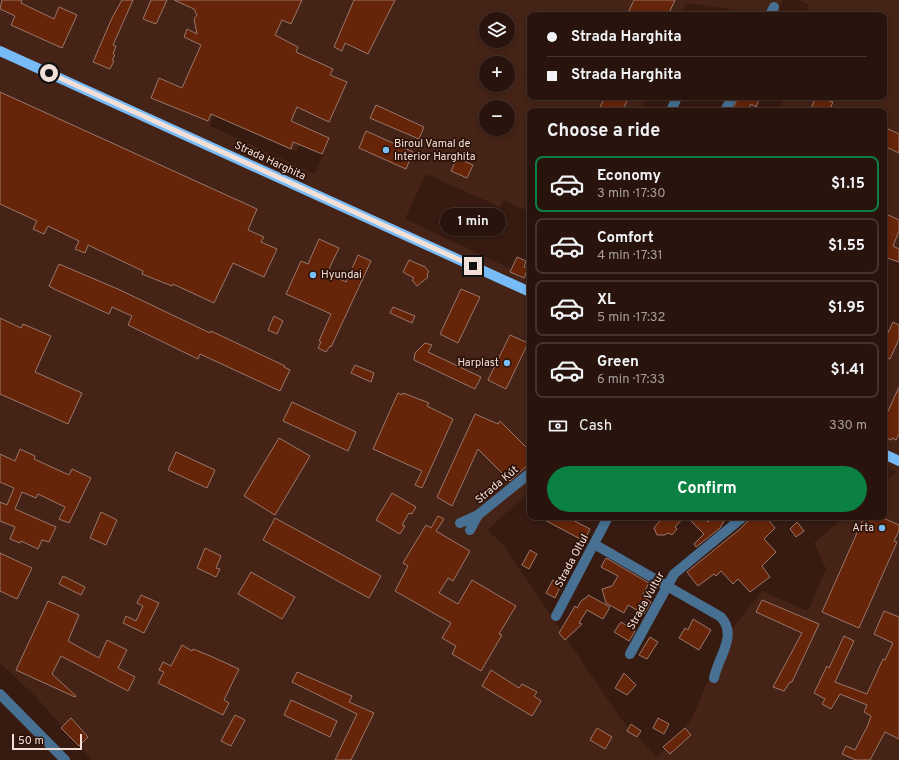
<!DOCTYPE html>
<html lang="en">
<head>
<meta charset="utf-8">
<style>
  body { margin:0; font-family:Overpass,sans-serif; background:#311d16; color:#f1f3f6; height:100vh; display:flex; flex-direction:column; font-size:15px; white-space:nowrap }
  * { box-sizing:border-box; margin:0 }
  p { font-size:13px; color:#a59e9d }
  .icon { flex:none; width:22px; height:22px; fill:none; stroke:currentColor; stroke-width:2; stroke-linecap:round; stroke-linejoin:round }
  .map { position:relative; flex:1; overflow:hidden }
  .side { position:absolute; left:527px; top:108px; width:360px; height:412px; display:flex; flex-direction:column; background:#29140d; border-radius:8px; box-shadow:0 2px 6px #0003,0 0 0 1px #45332e }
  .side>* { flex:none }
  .top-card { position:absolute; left:527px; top:12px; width:360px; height:88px; border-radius:8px; box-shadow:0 2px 6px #0003,0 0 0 1px #45332e; display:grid; align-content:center; height:88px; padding:0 20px; background:#29140d }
  .fabs { position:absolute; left:479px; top:12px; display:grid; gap:8px }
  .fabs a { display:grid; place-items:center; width:36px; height:36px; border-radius:50%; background:#29140d; box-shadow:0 2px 6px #0003,0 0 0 1px #45332e; font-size:20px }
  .scale { position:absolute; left:12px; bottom:10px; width:70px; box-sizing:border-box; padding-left:4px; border:2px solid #f2dfd8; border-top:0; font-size:11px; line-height:14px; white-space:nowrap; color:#f2dfd8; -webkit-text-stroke:3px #2c1208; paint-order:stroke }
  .end { position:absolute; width:18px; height:18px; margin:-9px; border:5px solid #f2dfd8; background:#111; box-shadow:0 0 0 2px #111 }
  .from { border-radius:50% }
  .bubble { position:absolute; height:28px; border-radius:14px; background:#29140d; box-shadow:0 2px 6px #0003,0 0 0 1px #45332e; font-size:13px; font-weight:700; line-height:28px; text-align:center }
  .top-card b { display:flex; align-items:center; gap:14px; height:38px; font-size:15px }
  .top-card b+b { border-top:1px solid #45332e }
  .top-card i { width:10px; height:10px; background:#f1f3f6 }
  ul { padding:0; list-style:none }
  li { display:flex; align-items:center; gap:12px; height:56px; margin:0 8px 6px; padding:0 12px; border:2px solid #45332e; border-radius:8px }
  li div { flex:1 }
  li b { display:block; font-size:15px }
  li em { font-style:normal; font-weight:700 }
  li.current { border-color:#0b8043 }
  li>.icon { width:36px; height:36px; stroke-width:1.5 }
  h2 { padding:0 20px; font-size:18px; line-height:48px }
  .pay { display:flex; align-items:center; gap:10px; height:44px; padding:0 20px; font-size:15px }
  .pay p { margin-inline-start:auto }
  .action { display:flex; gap:8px; margin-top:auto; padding:8px 20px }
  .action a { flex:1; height:46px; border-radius:24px; background:#0b8043; color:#fff; font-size:16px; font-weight:700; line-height:46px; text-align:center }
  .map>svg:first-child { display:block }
  .built { fill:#452317; fill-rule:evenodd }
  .building { fill:#662509; stroke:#99776a }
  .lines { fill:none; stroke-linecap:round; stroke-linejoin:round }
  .minor { stroke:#477093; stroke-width:10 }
  .major { stroke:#77bcf7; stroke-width:10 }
  .route { stroke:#f2dfd8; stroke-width:5 }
  .poi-dot { fill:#7abff8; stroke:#2c1208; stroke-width:1.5 }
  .labels { text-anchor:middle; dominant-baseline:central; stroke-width:3.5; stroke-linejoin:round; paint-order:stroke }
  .poi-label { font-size:11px; fill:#f2dfd8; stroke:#2c1208; text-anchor:start }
  .street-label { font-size:11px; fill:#f2dfd8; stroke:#2c1208 }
</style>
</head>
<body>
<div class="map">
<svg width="899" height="760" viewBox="0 0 899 760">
  <rect width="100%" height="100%" fill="#371b11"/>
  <path class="built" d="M 0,0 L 783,0 L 777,15 L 741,15 L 725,8 L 686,3 L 680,15 L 530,15 L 530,97 L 645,97 L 639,111 L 530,111 L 530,212 L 503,200 L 500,207 L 426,174 L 405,219 L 530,278 L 530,490 L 488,530 L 504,546 L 621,719 L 657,757 L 691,720 L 728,634 L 762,591 L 808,611 L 826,569 L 814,543 L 844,517 L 884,517 L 884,483 L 897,472 L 884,466 L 884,359 L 899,330 L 899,760 L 92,760 L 35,696 L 0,663 ZM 486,19 L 508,19 L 508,41 L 486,41 ZM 486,63 L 508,63 L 508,85 L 486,85 ZM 486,107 L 508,107 L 508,129 L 486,129 ZM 214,114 L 296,152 L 300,144 L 323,154 L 315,174 L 210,126 Z
    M 798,0 L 899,0 L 899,263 L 884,256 L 884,111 L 778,111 L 785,97 L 884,97 L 884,15 L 805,15 L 809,5 Z"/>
  <path class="building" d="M 2,0 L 22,0 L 21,3 L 54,19 L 59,7 L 77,15 L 62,48 L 11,25 L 15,16 L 0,9 Z
    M 122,0 L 133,0 L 113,45 L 116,46 L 113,54 L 115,55 L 112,60 L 114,61 L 110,69 L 93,62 L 112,18 Z
    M 151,0 L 167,0 L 156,24 L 143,19 Z
    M 174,0 L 302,0 L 291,24 L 282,20 L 275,35 L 298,47 L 296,52 L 333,69 L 330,75 L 347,82 L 329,122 L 297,107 L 291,121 L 329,138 L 322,154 L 293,142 L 291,149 L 211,114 L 208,121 L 151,98 L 159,78 L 182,88 L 201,45 L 184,37 L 187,29 L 197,34 L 194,19 L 197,15 L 194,9 Z
    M 354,0 L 395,0 L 368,54 L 345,43 L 342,51 L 334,47 Z
    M 634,0 L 675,0 L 668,15 L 627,15 Z
    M 0,92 L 257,209 L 248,230 L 264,237 L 261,242 L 277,249 L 264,277 L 233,263 L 214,303 L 173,284 L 172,286 L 142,274 L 143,271 L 88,245 L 85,253 L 75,249 L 79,241 L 48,226 L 44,234 L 33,229 L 37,221 L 0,204 Z
    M 605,97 L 629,97 L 622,111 L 598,111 Z
    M 738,97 L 755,97 L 759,100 L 756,107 L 751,104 L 748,111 L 732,111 Z
    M 816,97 L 833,102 L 829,111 L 810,111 Z
    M 376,105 L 424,127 L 419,139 L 370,118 Z
    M 884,127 L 899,134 L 899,153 L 884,146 Z
    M 366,131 L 413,152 L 406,169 L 359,148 Z
    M 457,158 L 473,165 L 467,178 L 451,171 Z
    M 884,213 L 899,220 L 899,231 L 893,246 L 899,249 L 899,262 L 884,257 Z
    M 319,239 L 339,248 L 327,273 L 346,282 L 358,255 L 371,261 L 331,347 L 330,346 L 326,352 L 318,348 L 321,342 L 319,341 L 331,314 L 286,294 L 301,261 L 308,264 Z
    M 517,257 L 526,261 L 524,267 L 528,268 L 524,278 L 510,272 Z
    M 409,260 L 425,267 L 429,272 L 427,274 L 428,277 L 417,286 L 412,280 L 414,278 L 403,272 Z
    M 59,264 L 120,290 L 210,333 L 211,331 L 285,366 L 284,367 L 290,370 L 280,391 L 200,354 L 198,359 L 128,325 L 132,316 L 112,307 L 109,314 L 54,289 L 49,286 Z
    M 461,289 L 480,297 L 458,343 L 440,334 Z
    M 393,307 L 415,316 L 412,323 L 390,313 Z
    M 274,316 L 283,321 L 277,334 L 268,330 Z
    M 0,318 L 21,328 L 23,324 L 51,336 L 35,372 L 82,393 L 68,424 L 0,394 Z
    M 893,322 L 899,325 L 899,339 L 890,359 L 884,356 L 884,341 Z
    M 510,335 L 528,343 L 506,389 L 488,380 Z
    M 425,343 L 432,345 L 428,352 L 481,377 L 475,389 L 414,360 L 415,353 Z
    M 355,365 L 374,373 L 371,382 L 351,373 Z
    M 899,387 L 899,434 L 896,440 L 892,438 L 891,440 L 884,437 L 884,420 Z
    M 398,393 L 402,395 L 403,393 L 429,403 L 427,406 L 453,419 L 422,488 L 415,485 L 422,471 L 373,449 Z
    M 292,402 L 356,432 L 348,451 L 283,421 Z
    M 475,414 L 498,424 L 500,421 L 530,451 L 530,463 L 510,481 L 478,449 L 452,506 L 437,497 Z
    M 279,438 L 310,456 L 275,515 L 244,496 Z
    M 20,449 L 35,456 L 34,459 L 69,475 L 72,469 L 91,478 L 69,523 L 59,519 L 65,507 L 38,494 L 36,498 L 22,492 L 15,509 L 56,527 L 49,542 L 42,540 L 38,549 L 21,541 L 20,543 L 10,539 L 15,527 L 0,521 L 0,502 L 7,505 L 14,488 L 0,482 L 0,454 L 15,461 Z
    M 176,452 L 215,470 L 207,488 L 168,470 Z
    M 392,493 L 416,507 L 412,514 L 409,513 L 402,525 L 405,526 L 400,534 L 376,520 Z
    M 101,512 L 117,520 L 106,545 L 90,538 Z
    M 438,516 L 444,519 L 436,531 L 470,551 L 453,581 L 448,578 L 439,593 L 458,604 L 472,580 L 516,606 L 499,634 L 502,635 L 481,671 L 452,654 L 456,646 L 442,638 L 451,623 L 395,591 L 408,566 L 403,563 L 426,525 L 431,528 Z
    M 539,517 L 567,517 L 590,529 L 584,541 Z
    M 663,517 L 684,517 L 675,527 L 677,529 L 672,535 L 669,533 L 664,535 L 657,535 L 654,528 Z
    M 687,517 L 702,517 L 708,522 L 712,517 L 719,517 L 724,521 L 720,528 L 696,547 L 694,544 L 704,534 Z
    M 752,517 L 766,517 L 775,528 L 764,539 L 776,552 L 762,566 L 770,577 L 750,592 L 738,579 L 733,584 L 721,571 L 716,576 L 714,574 L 698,586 L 687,572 L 740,529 Z
    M 864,517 L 881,517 L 899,525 L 899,531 L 894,541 L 897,542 L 859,628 L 822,612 Z
    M 275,518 L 381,576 L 369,598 L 263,540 Z
    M 797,522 L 804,531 L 796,537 L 790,529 Z
    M 205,548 L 221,556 L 216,568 L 220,569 L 216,577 L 197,568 Z
    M 530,550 L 537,554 L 529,569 L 522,565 Z
    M 0,553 L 32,568 L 17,599 L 0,591 Z
    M 606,558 L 649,583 L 642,596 L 651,602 L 644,614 L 628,605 L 624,613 L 606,603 L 602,589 L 612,586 L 618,576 L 601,567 Z
    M 251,572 L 295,597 L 282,619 L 238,594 Z
    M 63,576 L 85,587 L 81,595 L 59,584 Z
    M 553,580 L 561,585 L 555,598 L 546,593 Z
    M 141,595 L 159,603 L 144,633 L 123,623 L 126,616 L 136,621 L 143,606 L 137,603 Z
    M 588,595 L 610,607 L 603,619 L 587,610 L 579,623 L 582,624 L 565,640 L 559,633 L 575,606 L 577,608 L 581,601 L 587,597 Z
    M 762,600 L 819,624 L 792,682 L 790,682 L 784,691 L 773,687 L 802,633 L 756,612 Z
    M 48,601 L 79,615 L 68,641 L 99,658 L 107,640 L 127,650 L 118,668 L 135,677 L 128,691 L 61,656 L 52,674 L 76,696 L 75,697 L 16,670 Z
    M 884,611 L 899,617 L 899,739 L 885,732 L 870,760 L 856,760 L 842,754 L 846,746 L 855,750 L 868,725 L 871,716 L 864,712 L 867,705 L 840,694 L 831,709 L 822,704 L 825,699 L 814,693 L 827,666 L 829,668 L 844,636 L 854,641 L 835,682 L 867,694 L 883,659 L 885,660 L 893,643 L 874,634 Z
    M 693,619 L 711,630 L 699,650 L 679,638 L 685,628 L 688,630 Z
    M 621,622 L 635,631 L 629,641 L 614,632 Z
    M 650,637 L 658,642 L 647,659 L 639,655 Z
    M 182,645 L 192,651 L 193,649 L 208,655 L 239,669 L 224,700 L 229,703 L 223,715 L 158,683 L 164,672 L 159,670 L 163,662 L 171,666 Z
    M 491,670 L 519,688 L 522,684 L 537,692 L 534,696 L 541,701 L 532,716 L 482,686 Z
    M 297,672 L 352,696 L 349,702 L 374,713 L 351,760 L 335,760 L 357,714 L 292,682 Z
    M 624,673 L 636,685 L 627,695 L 615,688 Z
    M 291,700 L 337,721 L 330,737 L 284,715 Z
    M 235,715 L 245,720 L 231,746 L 221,741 Z
    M 71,718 L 88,737 L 79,746 L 61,728 Z
    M 658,718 L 669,724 L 664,734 L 653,728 Z
    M 631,724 L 641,731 L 637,737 L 627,731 Z
    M 597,728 L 612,737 L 605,749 L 590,740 Z
    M 685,728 L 691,735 L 670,754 L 663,747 Z"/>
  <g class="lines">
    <path class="minor" d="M 770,15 L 774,7
      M 671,111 L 677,97
      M 725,111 L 732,97
      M 460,523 L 478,515
      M 470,530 L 478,515 L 530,473
      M 594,544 L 721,617 C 738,636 718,657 714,678
      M 556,616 L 608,517
      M 630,654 L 674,574 L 743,517
      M 0,694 L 65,760"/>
    <path class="major" d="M 0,51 L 530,292
      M 884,454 L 899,461"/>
  </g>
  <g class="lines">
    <path class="route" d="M 49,73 L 473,266"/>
  </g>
  <g class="poi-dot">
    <circle cx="386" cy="150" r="4"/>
    <circle cx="313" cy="275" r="4"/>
    <circle cx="507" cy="363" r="4"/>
    <circle cx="882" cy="528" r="4"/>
  </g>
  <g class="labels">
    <g class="poi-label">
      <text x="394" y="144">Biroul Vamal de<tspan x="394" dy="13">Interior Harghita</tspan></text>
      <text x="321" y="275">Hyundai</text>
      <text x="499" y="363" text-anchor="end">Harplast</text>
      <text x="874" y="528" text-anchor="end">Arta</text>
    </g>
    <g class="street-label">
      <text transform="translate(270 161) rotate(25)">Strada Harghita</text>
      <text transform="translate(497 485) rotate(-40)">Strada Kút</text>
      <text transform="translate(572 561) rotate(-62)">Strada Oltul</text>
      <text transform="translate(646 601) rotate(-61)">Strada Vultur</text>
    </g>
  </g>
</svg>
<div class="fabs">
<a><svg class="icon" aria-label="layers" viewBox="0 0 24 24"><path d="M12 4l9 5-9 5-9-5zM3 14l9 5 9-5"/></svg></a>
<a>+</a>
<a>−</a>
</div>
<div class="scale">50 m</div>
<i class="end from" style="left:49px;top:73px"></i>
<i class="end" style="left:473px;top:266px"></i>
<div class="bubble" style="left:440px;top:208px;width:66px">1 min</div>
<div class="top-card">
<b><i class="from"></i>Strada Harghita</b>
<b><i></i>Strada Harghita</b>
</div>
<section class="side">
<h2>Choose a ride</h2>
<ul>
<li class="current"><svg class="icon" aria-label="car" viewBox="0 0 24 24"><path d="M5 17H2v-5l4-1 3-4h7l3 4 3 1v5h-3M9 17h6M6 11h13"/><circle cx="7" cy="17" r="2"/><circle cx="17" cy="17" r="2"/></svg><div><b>Economy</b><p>3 min · 17:30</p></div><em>$1.15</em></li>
<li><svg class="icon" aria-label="car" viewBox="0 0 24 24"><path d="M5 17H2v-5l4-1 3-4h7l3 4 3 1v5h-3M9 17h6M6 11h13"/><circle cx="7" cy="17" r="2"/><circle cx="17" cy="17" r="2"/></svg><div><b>Comfort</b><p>4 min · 17:31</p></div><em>$1.55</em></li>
<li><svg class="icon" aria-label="car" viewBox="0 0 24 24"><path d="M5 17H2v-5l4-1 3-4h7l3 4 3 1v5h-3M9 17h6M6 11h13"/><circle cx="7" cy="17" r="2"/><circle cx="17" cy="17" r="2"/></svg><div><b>XL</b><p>5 min · 17:32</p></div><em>$1.95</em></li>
<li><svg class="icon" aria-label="car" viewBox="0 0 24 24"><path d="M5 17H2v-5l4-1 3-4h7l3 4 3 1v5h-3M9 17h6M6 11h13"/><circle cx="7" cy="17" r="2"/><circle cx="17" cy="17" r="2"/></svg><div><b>Green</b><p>6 min · 17:33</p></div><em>$1.41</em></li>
</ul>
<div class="pay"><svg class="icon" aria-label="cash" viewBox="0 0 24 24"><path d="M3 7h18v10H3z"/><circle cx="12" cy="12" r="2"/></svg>Cash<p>330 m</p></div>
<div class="action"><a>Confirm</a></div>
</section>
</div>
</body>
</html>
